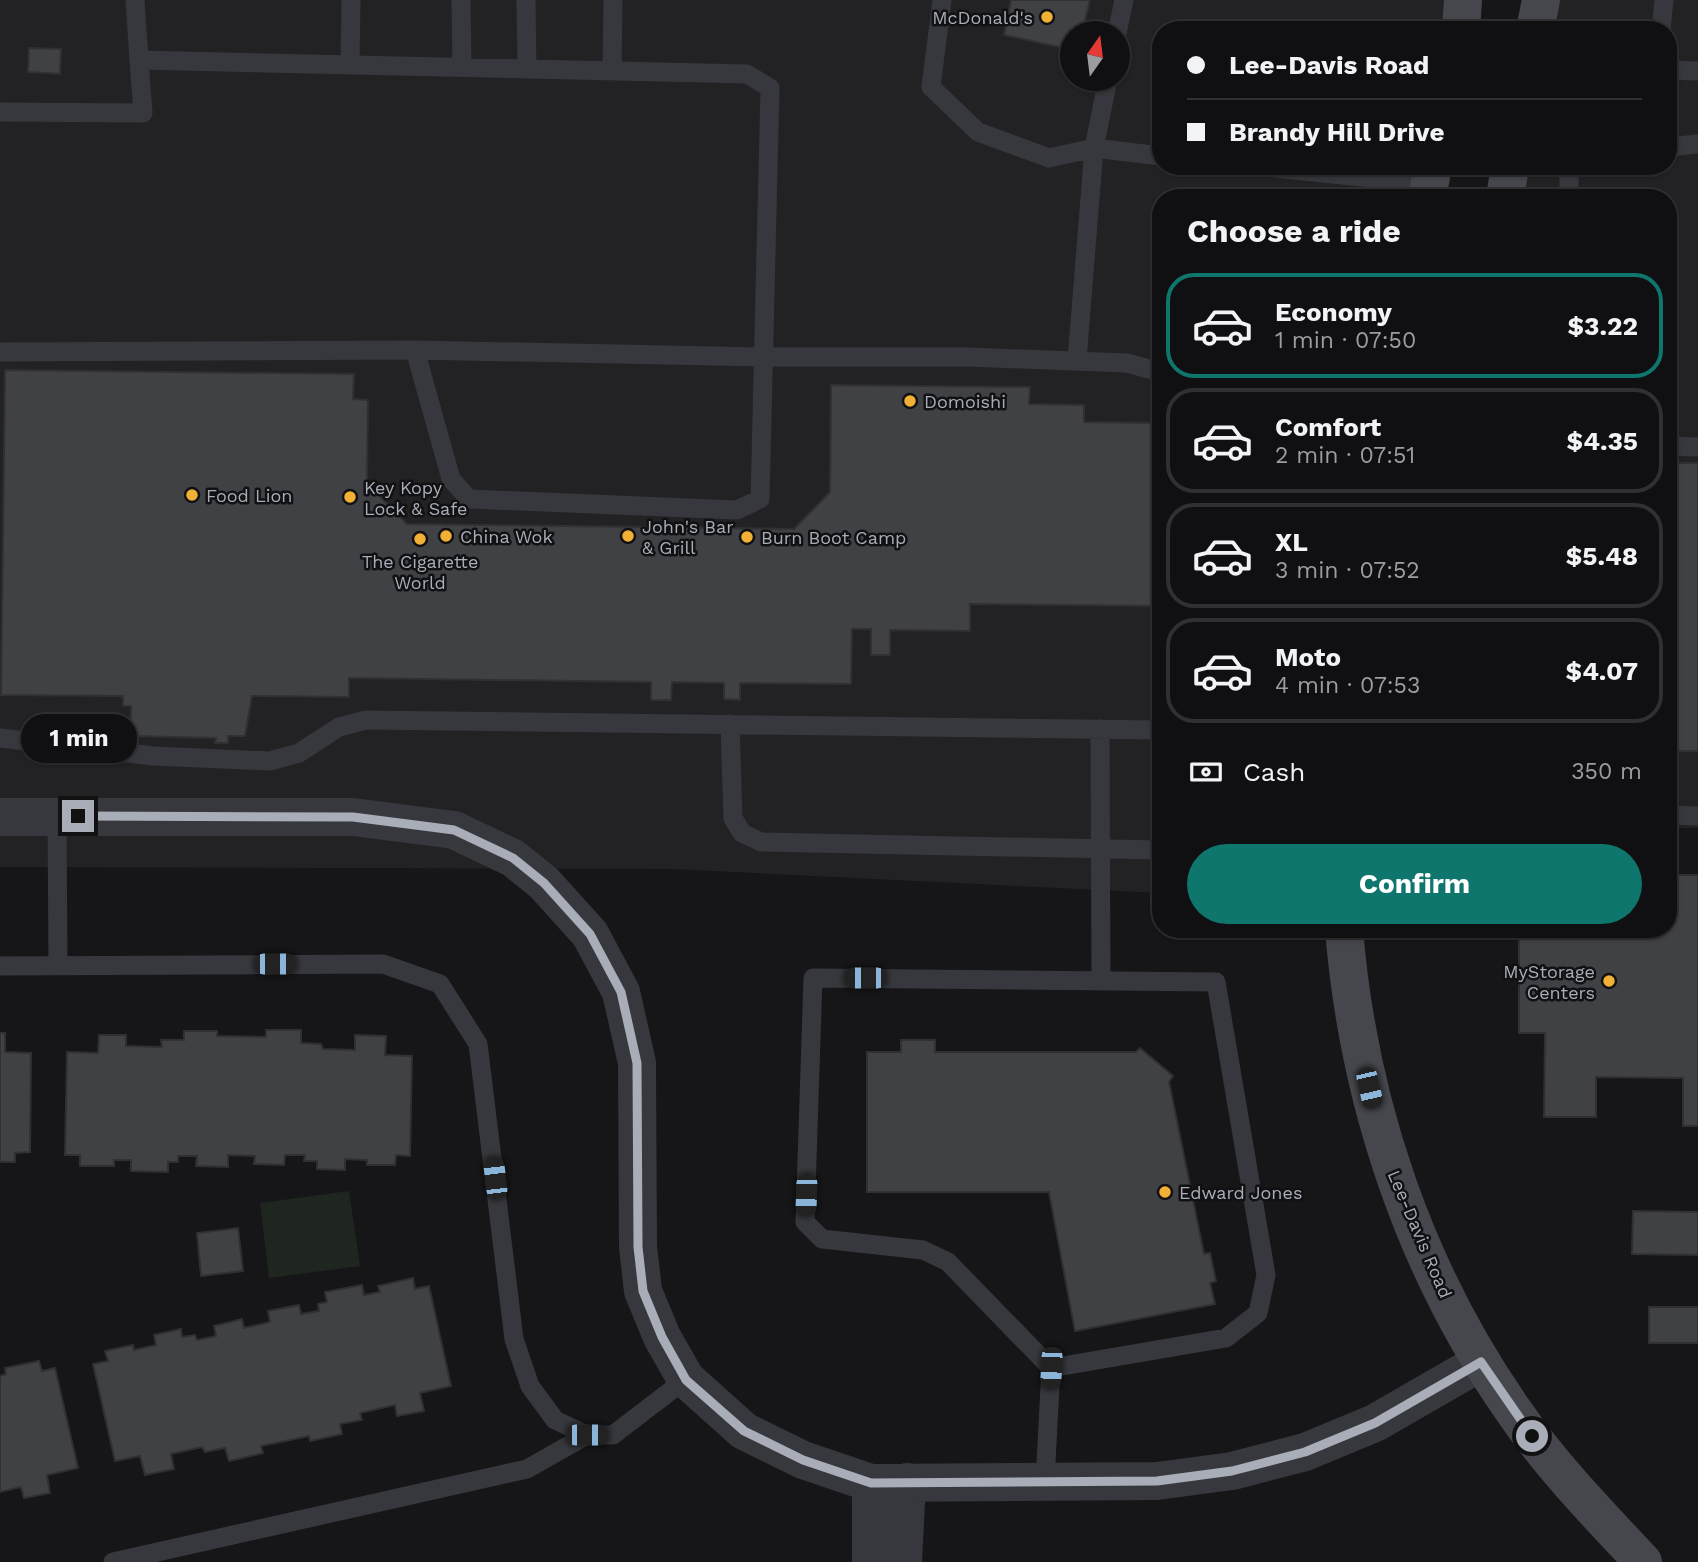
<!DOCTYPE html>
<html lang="en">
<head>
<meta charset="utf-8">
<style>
  body { margin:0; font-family:"Work Sans",sans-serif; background:#1e1e20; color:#f1f3f6; height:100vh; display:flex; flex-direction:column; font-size:26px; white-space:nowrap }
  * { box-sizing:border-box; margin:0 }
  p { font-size:23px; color:#9c9d9f }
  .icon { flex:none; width:38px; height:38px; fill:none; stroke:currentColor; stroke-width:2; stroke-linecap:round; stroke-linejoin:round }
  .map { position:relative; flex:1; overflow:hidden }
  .side { position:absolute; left:1152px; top:189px; width:525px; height:749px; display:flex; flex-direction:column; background:#101012; border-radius:28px; box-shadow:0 2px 5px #0004,0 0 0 2px #303032 }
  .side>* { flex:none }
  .top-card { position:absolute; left:1152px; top:21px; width:525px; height:154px; border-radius:28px; box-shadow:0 2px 5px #0004,0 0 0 2px #303032; display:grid; align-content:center; height:154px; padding:0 35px; background:#101012 }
  .needle { width:46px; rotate:14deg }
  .tools { position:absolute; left:1060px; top:21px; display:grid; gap:14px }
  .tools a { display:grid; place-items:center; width:70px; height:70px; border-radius:50%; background:#101012; box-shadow:0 2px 5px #0004,0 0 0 2px #303032; font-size:35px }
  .end { position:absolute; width:32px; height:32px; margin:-16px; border:9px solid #a8adb8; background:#111; box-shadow:0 0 0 4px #111 }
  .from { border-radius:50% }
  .bubble { position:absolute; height:49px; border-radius:24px; background:#101012; box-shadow:0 2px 5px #0004,0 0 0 2px #303032; font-size:23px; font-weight:700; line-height:49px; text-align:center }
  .car { position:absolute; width:21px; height:42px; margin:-21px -10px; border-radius:9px; box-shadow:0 0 5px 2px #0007; background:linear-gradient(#222 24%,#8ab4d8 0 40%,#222 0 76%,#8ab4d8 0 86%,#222 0) }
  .top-card b { display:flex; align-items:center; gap:24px; height:66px; font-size:26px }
  .top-card b+b { border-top:2px solid #303032 }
  .top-card i { width:18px; height:18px; background:#f1f3f6 }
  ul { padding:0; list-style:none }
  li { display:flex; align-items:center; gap:21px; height:105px; margin:0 14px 10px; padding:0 21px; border:4px solid #303032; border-radius:28px }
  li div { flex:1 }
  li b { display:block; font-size:26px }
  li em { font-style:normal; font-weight:700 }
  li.selected { border-color:#0f766e }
  li>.icon { width:63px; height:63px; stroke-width:1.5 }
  h2 { padding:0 35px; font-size:32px; line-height:84px }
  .pay { display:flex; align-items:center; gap:18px; height:77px; padding:0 35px; font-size:26px }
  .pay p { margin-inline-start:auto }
  .primary-button { display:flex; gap:14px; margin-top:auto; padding:14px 35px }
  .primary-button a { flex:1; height:80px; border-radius:42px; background:#0f766e; color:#fff; font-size:28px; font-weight:700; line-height:80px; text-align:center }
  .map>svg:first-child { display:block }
  .built { fill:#222225; fill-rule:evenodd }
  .green { fill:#1e261f }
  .building { fill:#404145; stroke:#303034; stroke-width:2 }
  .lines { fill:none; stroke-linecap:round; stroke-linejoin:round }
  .lane { stroke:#37383d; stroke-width:19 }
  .street { stroke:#37383d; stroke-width:38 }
  .secondary { stroke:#45474d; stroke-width:38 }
  .route { stroke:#a8adb8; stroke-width:9 }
  .poi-dot { fill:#f2b134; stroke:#111113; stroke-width:2.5 }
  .labels { text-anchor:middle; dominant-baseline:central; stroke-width:5; stroke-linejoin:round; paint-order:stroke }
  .poi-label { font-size:18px; fill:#a8adb8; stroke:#111113; text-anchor:start }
  .street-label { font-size:18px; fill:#a8adb8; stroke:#111113 }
</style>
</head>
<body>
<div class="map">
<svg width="1698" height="1562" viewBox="0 0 1698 1562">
  <rect width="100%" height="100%" fill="#161618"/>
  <path class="built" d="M 0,0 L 1449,0 L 1443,30 L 1160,30 L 1160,166 L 1418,166 L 1412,198 L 1160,198 L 1160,893 L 673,869 L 0,867 ZM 1073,33 L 1118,33 L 1118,79 L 1073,79 Z
    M 1549,0 L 1698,0 L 1698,828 L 1668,828 L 1668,198 L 1509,198 L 1517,166 L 1668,166 L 1668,30 L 1544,30 Z"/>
  <path class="green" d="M 349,1191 L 360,1266 L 269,1278 L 260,1203 Z"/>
  <path class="building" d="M 1011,0 L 1090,0 L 1082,33 L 1073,33 L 1073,50 L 1004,35 Z
    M 29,48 L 61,49 L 60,74 L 28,72 Z
    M 5,370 L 354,374 L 353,399 L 368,400 L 367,483 L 407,524 L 794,529 L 830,492 L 831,385 L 1030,387 L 1029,404 L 1084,405 L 1084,422 L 1160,423 L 1160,606 L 970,604 L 970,631 L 890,630 L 890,655 L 871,655 L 871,629 L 852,629 L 851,684 L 740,683 L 740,700 L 724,699 L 724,683 L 672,682 L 671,700 L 651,700 L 651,682 L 349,678 L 349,697 L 252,696 L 245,736 L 228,736 L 228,743 L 215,743 L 216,738 L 130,736 L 131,706 L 123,706 L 123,696 L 1,695 Z
    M 1668,463 L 1698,463 L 1698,751 L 1668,751 Z
    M 1668,875 L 1698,875 L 1698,1126 L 1683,1126 L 1683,1078 L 1596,1077 L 1596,1117 L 1544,1117 L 1545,1033 L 1519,1033 L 1519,929 L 1668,929 Z
    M 266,1030 L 301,1030 L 301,1043 L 321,1044 L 323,1049 L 355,1050 L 355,1035 L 386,1036 L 385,1055 L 412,1056 L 410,1156 L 396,1155 L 395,1165 L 367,1165 L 367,1160 L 345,1159 L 345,1170 L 317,1169 L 317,1161 L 304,1161 L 305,1155 L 285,1155 L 284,1165 L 254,1164 L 255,1156 L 228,1155 L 228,1167 L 196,1166 L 197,1156 L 178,1156 L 178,1162 L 168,1162 L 168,1172 L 131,1171 L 131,1160 L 114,1160 L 114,1166 L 80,1166 L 80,1155 L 65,1155 L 67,1052 L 98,1053 L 99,1035 L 126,1035 L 126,1046 L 162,1047 L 161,1040 L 184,1040 L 184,1031 L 217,1031 L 217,1036 L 266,1037 Z
    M 0,1033 L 5,1033 L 5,1052 L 31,1053 L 30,1152 L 15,1153 L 15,1162 L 0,1162 Z
    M 901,1040 L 935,1040 L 935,1052 L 1136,1052 L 1140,1048 L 1173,1076 L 1169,1082 L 1204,1254 L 1210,1253 L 1216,1281 L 1210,1283 L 1215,1304 L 1075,1331 L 1049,1192 L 867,1192 L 867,1052 L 901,1052 Z
    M 1633,1211 L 1698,1212 L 1698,1255 L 1632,1254 Z
    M 238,1228 L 243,1271 L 201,1276 L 197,1233 Z
    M 413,1278 L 415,1289 L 429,1286 L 451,1386 L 420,1393 L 424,1411 L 397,1416 L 395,1405 L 360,1413 L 362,1420 L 340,1424 L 342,1434 L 310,1441 L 309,1436 L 261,1446 L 263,1453 L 229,1461 L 225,1448 L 205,1452 L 202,1447 L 171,1454 L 174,1469 L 145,1475 L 140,1456 L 115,1461 L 93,1364 L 108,1361 L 105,1351 L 133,1345 L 134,1350 L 156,1345 L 154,1335 L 181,1329 L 182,1337 L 195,1335 L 197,1340 L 216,1336 L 214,1326 L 242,1319 L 244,1328 L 270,1322 L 268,1311 L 299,1305 L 301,1314 L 319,1311 L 318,1304 L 327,1302 L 325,1292 L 362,1285 L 364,1295 L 380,1292 L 378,1286 Z
    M 1649,1307 L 1698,1307 L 1698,1343 L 1649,1343 Z
    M 39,1361 L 42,1371 L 55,1368 L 78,1468 L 47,1475 L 50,1493 L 24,1498 L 21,1487 L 0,1492 L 0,1376 L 6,1374 L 5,1368 Z"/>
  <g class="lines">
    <path class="lane" d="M 135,0 L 139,60
      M 461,0 L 462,67
      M 526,0 L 527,69
      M 942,0 L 931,87 L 978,132 L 1049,158 L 1094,148 L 1108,79
      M 1661,30 L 1664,0
      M 1117,33 L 1124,0
      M 350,65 L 351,0
      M 1668,70 L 1698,71
      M 612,72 L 613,0
      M 0,112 L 143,113 L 139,60 L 747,74 L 770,88 L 760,499 L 737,510 L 469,499 L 451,479 L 415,350
      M 1668,147 L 1698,144
      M 1257,166 L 1429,184
      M 1569,198 L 1569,166
      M 0,352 L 415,350 L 763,357 L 968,357 L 1127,363 L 1160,372
      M 1077,360 L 1094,148 L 1160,156
      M 1668,446 L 1698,447
      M 730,724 L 733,818 L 742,833 L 761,842 L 1160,850
      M 1100,729 L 1101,981
      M 0,738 L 153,756 L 270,761 L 299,753 L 339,727 L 366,720 L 1160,730
      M 1668,815 L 1698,816
      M 57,816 L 58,965
      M 0,966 L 383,964 L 440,984 L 478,1044 L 514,1339 L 530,1386 L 555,1420 L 587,1435 L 613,1435 L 686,1379
      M 1045,1481 L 1051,1368 L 948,1262 L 923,1250 L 822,1239 L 805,1222 L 813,978 L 1216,982 L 1266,1275 L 1258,1313 L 1226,1338 L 1051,1368
      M 113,1562 L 527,1469 L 587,1435"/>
    <path class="street" d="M 0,817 L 353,817 L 454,830 L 513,858 L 544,883 L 590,934 L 621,992 L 637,1063 L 638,1247 L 643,1291 L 662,1337 L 686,1379 L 744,1431 L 803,1460 L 871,1483 L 1157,1481 L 1232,1471 L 1305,1452 L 1375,1423 L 1481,1362
      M 871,1562 L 871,1483
      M 903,1562 L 907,1482"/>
    <path class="secondary" d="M 1461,30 L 1463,0
      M 1535,30 L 1541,0
      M 1427,198 L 1433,166
      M 1505,198 L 1510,166
      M 1344,929 C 1358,1102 1415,1271 1515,1413 C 1552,1467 1598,1514 1643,1562"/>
  </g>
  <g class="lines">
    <path class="route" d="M 78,816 L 353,817 L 454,830 L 513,858 L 544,883 L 590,934 L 621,992 L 637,1063 L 638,1247 L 643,1291 L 662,1337 L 686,1380 L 744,1431 L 803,1460 L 871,1483 L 1157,1481 L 1232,1471 L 1305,1452 L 1375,1423 L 1481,1362 L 1532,1436"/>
  </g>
  <g class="poi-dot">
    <circle cx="1047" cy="17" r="7"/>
    <circle cx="910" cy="401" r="7"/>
    <circle cx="192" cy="495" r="7"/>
    <circle cx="350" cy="497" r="7"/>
    <circle cx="446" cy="536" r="7"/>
    <circle cx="628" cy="536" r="7"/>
    <circle cx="747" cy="537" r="7"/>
    <circle cx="420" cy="539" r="7"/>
    <circle cx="1609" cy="981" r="7"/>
    <circle cx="1165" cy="1192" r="7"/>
  </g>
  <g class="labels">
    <g class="poi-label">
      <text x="1033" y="17" text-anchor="end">McDonald's</text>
      <text x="924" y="401">Domoishi</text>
      <text x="364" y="487">Key Kopy<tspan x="364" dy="21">Lock &amp; Safe</tspan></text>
      <text x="206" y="495">Food Lion</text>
      <text x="642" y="526">John's Bar<tspan x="642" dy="21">&amp; Grill</tspan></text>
      <text x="460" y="536">China Wok</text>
      <text x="761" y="537">Burn Boot Camp</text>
      <text x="420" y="561" text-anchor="middle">The Cigarette<tspan x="420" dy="21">World</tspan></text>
      <text x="1595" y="971" text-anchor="end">MyStorage<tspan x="1595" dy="21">Centers</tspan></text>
      <text x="1179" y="1192">Edward Jones</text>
    </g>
    <g class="street-label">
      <text transform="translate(1420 1234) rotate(67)">Lee-Davis Road</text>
    </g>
  </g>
</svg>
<div class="tools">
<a><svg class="needle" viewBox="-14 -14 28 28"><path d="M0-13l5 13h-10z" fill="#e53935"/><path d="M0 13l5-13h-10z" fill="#9c9d9f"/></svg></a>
</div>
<i class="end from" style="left:1532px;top:1436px"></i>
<i class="end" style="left:78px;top:816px"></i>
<div class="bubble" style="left:21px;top:714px;width:116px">1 min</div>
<i class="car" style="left:275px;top:964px;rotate:90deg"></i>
<i class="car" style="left:865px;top:978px;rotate:270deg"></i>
<i class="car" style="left:1369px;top:1088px;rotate:167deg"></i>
<i class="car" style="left:495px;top:1178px;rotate:353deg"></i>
<i class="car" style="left:806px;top:1195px;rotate:182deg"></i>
<i class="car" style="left:1051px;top:1368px;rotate:183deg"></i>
<i class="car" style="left:587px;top:1435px;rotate:90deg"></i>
<div class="top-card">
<b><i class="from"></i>Lee-Davis Road</b>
<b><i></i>Brandy Hill Drive</b>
</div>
<section class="side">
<h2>Choose a ride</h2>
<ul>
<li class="selected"><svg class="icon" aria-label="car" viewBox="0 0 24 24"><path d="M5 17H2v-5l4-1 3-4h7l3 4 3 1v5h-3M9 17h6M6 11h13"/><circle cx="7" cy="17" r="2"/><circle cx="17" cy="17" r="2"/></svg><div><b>Economy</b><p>1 min · 07:50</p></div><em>$3.22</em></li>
<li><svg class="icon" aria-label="car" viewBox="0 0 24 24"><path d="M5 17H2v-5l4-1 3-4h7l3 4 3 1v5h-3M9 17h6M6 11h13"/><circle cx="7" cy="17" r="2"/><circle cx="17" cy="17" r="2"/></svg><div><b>Comfort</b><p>2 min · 07:51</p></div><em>$4.35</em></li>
<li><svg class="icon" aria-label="car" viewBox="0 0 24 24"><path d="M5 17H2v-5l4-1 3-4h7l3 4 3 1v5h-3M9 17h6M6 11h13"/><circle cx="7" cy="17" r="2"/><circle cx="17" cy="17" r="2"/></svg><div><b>XL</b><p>3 min · 07:52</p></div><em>$5.48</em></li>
<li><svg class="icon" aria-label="car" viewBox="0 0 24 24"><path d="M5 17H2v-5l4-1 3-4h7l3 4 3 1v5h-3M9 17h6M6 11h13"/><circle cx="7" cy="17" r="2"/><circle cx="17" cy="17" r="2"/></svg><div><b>Moto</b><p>4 min · 07:53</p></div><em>$4.07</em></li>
</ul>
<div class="pay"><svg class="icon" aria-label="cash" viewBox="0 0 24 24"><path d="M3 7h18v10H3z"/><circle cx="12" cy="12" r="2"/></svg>Cash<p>350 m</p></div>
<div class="primary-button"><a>Confirm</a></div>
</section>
</div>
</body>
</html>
